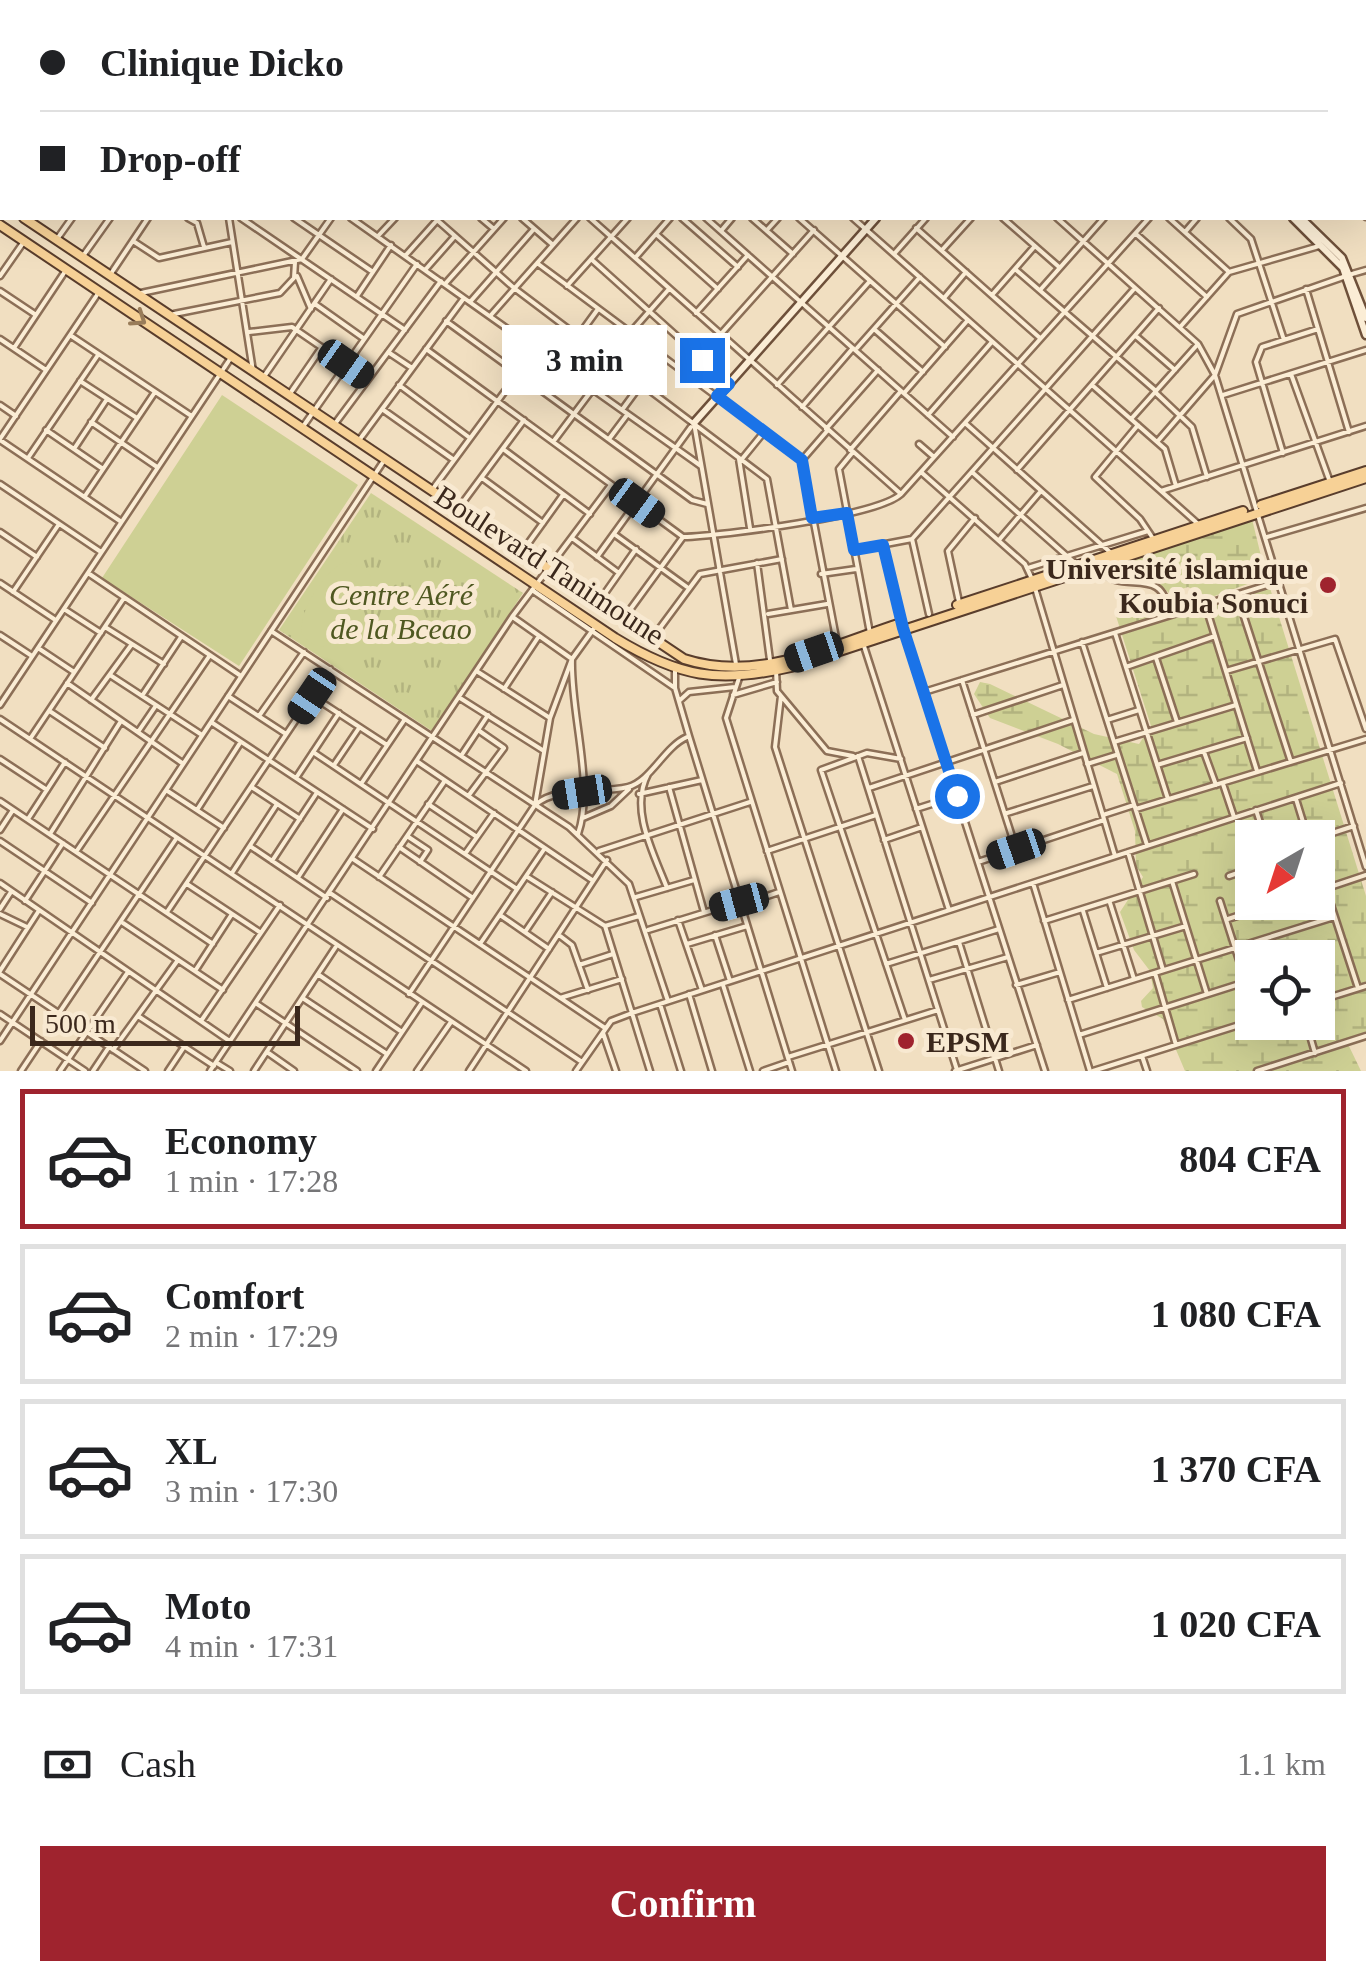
<!DOCTYPE html>
<html lang="en">
<head>
<meta charset="utf-8">
<style>
  body { margin:0; font-family:Georgia,serif; background:#f6f6f6; color:#202124; height:100vh; display:flex; flex-direction:column; font-size:38px; white-space:nowrap }
  * { box-sizing:border-box; margin:0 }
  p { font-size:32px; color:#757577 }
  .icon { flex:none; width:55px; height:55px; fill:none; stroke:currentColor; stroke-width:2; stroke-linecap:round; stroke-linejoin:round }
  .map { position:relative; height:1071px; overflow:hidden }
  .side { display:flex; flex-direction:column; background:#fff; flex:1 }
  .side>* { flex:none }
  .top-card { position:absolute; left:0px; top:0px; width:1368px; height:220px; box-shadow:0 10px 40px #0002; display:grid; align-content:center; height:220px; padding:0 40px; background:#fff }
  .needle { width:65px; rotate:219deg }
  .controls { position:absolute; left:1235px; top:820px; display:grid; gap:20px }
  .controls a { display:grid; place-items:center; width:100px; height:100px; border-radius:0px; background:#fff; box-shadow:0 10px 40px #0002; font-size:50px }
  .scale { position:absolute; left:30px; bottom:25px; width:270px; box-sizing:border-box; padding-left:10px; border:5px solid #3b281c; border-top:0; font-size:28px; line-height:35px; white-space:nowrap; color:#3b281c; -webkit-text-stroke:8px #f8e9d1; paint-order:stroke }
  .end { position:absolute; width:45px; height:45px; margin:-22px; border:12px solid #1a73e8; background:#fff; box-shadow:0 0 0 5px #fff }
  .from { border-radius:50% }
  .bubble { position:absolute; height:70px; border-radius:0px; background:#fff; box-shadow:0 10px 40px #0002; font-size:32px; font-weight:700; line-height:70px; text-align:center }
  .car { position:absolute; width:30px; height:60px; margin:-30px -15px; border-radius:12px; box-shadow:0 0 8px 2px #0007; background:linear-gradient(#222 24%,#8ab4d8 0 40%,#222 0 76%,#8ab4d8 0 86%,#222 0) }
  .top-card b { display:flex; align-items:center; gap:35px; height:95px; font-size:38px }
  .top-card b+b { border-top:2px solid #e0e0e0 }
  .top-card i { width:25px; height:25px; background:#202124 }
  ul { padding:18px 0 0; list-style:none }
  li { display:flex; align-items:center; gap:30px; height:140px; margin:0 20px 15px; padding:0 20px; border:5px solid #e0e0e0; border-radius:0px }
  li div { flex:1 }
  li b { display:block; font-size:38px }
  li em { font-style:normal; font-weight:700 }
  li.selected { border-color:#9f232e }
  li>.icon { width:90px; height:90px; stroke-width:1.5 }
  .pay { display:flex; align-items:center; gap:25px; height:110px; padding:0 40px; font-size:38px }
  .pay p { margin-inline-start:auto }
  .cta { display:flex; gap:20px; margin-top:auto; padding:20px 40px }
  .cta a { flex:1; height:115px; border-radius:0px; background:#9f232e; color:#fff; font-size:40px; font-weight:700; line-height:115px; text-align:center }
  .map>svg:first-child { display:block }
  .grass { fill:url(#grass-tufts) }
  .wetland { fill:url(#wetland-marsh); fill-rule:evenodd }
  .pitch { fill:#ced094 }
  .lines { fill:none; stroke-linecap:round; stroke-linejoin:round }
  .street-casing { stroke:#8c6f57; stroke-width:9 }
  .secondary-casing { stroke:#6e503a; stroke-width:11 }
  .primary-casing { stroke:#593d2c; stroke-width:12 }
  .street { stroke:#fbedd5; stroke-width:4 }
  .secondary { stroke:#fbedd5; stroke-width:6 }
  .primary { stroke:#f7d196; stroke-width:8 }
  .oneway { stroke:#997c59 }
  .route { stroke:#1a73e8; stroke-width:12 }
  .poi-dot { fill:#9f232e; stroke:#f8e9d1; stroke-width:4 }
  .labels { text-anchor:middle; dominant-baseline:central; stroke-width:10; stroke-linejoin:round; paint-order:stroke }
  .street-label { font-size:30px; fill:#3b281c; stroke:#f8e9d1 }
  .poi-label { font-size:30px; font-weight:bold; fill:#3b281c; stroke:#f8e9d1; text-anchor:end }
  .park-label { font-size:30px; font-style:italic; fill:#4f5821; stroke:#f8e9d1 }
</style>
</head>
<body>
<div class="map">
<svg width="1366" height="1071" viewBox="0 0 1366 1071">
  <defs>
    <pattern id="grass-tufts" width="24" height="20" patternUnits="userSpaceOnUse" patternTransform="scale(2.5)"><rect width="24" height="20" fill="#ced094"/><path d="M3 7l-1-3M5 7V3M7 7l1-3M15 17l-1-3M17 17v-4M19 17l1-3" fill="none" stroke="#b2b37f"/></pattern>
    <pattern id="wetland-marsh" width="20" height="14" patternUnits="userSpaceOnUse" patternTransform="scale(2.5)"><rect width="20" height="14" fill="#ced094"/><path d="M1 5h8M5 5V1M11 12h8M15 12V8" fill="none" stroke="#b2b37f"/></pattern>
  </defs>
  <rect width="100%" height="100%" fill="#f1dfc1"/>
  <path class="grass" d="M 371,493 L 523,593 L 432,731 L 279,630 Z"/>
  <path class="wetland" d="M 1252,519 L 1261,556 L 1258,566 L 1264,578 L 1209,598 L 1188,587 L 1169,593 L 1153,579 L 1113,570 L 1112,564 Z
    M 1270,588 L 1366,896 L 1366,1032 L 1346,1040 L 1361,1071 L 1185,1071 L 1163,1019 L 1142,1007 L 1141,1001 L 1153,988 L 1150,971 L 1134,950 L 1120,912 L 1143,877 L 1136,866 L 1135,831 L 1117,774 L 1058,744 L 990,718 L 974,694 L 980,682 L 990,684 L 1094,734 L 1139,744 L 1151,726 L 1116,616 L 1118,610 L 1131,605 L 1167,620 ZM 1252,838 L 1318,838 L 1318,902 L 1252,902 ZM 1252,958 L 1318,958 L 1318,1022 L 1252,1022 Z"/>
  <path class="pitch" d="M 222,395 L 358,485 L 239,666 L 102,578 Z
    M 345,562 L 368,570 C 385,599 329,677 302,633 C 298,611 325,570 345,562 Z"/>
  <g class="lines">
    <defs>
      <path id="street" d="M 36,0 L 39,2
        M 146,0 L 148,2
        M 192,0 L 194,2
        M 237,0 L 239,2
        M 324,0 L 327,2
        M 374,0 L 376,2
        M 419,0 L 422,2
        M 459,0 L 462,2
        M 508,0 L 511,2
        M 630,0 L 633,2
        M 677,0 L 680,2
        M 723,0 L 725,2
        M 763,0 L 765,2
        M 811,0 L 814,2
        M 877,0 L 880,2
        M 982,0 L 984,2
        M 1126,0 L 1129,2
        M 1253,0 L 1256,2
        M 1313,0 L 1316,2
        M 14,2 L 16,0
        M 280,2 L 282,0
        M 431,2 L 433,0
        M 536,2 L 538,0
        M 584,2 L 586,0
        M 923,2 L 925,0
        M 971,2 L 973,0
        M 1015,2 L 1017,0
        M 1171,2 L 1173,0
        M 1287,2 L 1290,0
        M 1338,2 L 1340,0
        M 0,15 L 2,17
        M 1365,46 L 1366,46
        M 0,57 L 2,54
        M 1365,103 L 1366,104
        M 0,125 L 2,127
        M 1365,144 L 1366,142
        M 0,177 L 2,173
        M 1365,190 L 1366,189
        M 1365,216 L 1366,217
        M 188,218 L 197,223 L 204,247
        M 229,218 L 253,371
        M 241,218 L 405,330
        M 294,218 L 373,272
        M 351,218 L 701,466
        M 481,218 L 494,229
        M 522,218 L 552,244
        M 590,218 L 901,494
        M 682,218 L 738,267
        M 706,218 L 953,437
        M 752,218 L 793,254
        M 799,218 L 945,347
        M 853,218 L 1197,523
        M 1003,218 L 1059,267
        M 1057,218 L 1198,344 L 1215,375 L 1366,867
        M 1169,218 L 1228,271
        M 1229,218 L 1251,239 L 1284,340
        M 437,220 L 514,288 L 767,479 L 791,610
        M 916,228 L 1040,338
        M 767,230 L 778,218
        M 721,231 L 732,218
        M 1185,232 L 1197,218
        M 656,234 L 718,289
        M 1136,234 L 1207,297
        M 378,236 L 395,218
        M 57,239 L 72,218
        M 133,241 L 159,258 L 232,242
        M 942,250 L 971,218
        M 894,254 L 926,218
        M 83,256 L 110,218
        M 405,256 L 439,218
        M 635,258 L 670,218
        M 591,259 L 729,383
        M 537,263 L 802,460 L 837,643
        M 1015,269 L 1156,391
        M 425,270 L 455,236
        M 1352,274 L 1366,270
        M 110,275 L 148,218
        M 0,276 L 23,243
        M 297,276 L 311,309
        M 445,284 L 504,218
        M 567,286 L 628,218
        M 1041,289 L 1104,218
        M 1306,289 L 1349,432
        M 0,291 L 36,315
        M 141,293 L 302,259 L 331,218
        M 992,295 L 1035,246
        M 357,296 L 391,245
        M 944,298 L 966,272
        M 470,302 L 534,229
        M 315,304 L 363,338
        M 696,313 L 748,255
        M 174,314 L 280,293 L 294,278 L 295,262
        M 491,315 L 577,218
        M 446,321 L 692,500 L 707,504
        M 1181,326 L 1229,272 L 1319,246
        M 874,329 L 923,372
        M 249,332 L 292,327 L 368,379
        M 631,332 L 669,289
        M 70,335 L 190,415
        M 720,335 L 814,230
        M 1137,337 L 1175,370
        M 0,339 L 46,370
        M 14,348 L 66,270
        M 857,348 L 920,277
        M 426,349 L 683,537 C 722,536 877,516 901,494 L 1149,218
        M 388,352 L 412,368
        M 558,364 L 598,309
        M 1291,374 L 1330,482
        M 263,378 L 331,279
        M 80,381 L 137,418
        M 399,385 L 470,438
        M 777,385 L 870,281
        M 1092,385 L 1165,449 L 1176,486
        M 905,392 L 968,320
        M 1155,392 L 1192,427 L 1207,477
        M 289,395 L 322,347
        M 1223,395 L 1366,350
        M 0,405 L 16,416
        M 802,407 L 853,348
        M 382,409 L 454,460
        M 622,410 L 661,357
        M 928,415 L 991,343
        M 1131,419 L 1198,344
        M 91,422 L 157,467
        M 694,423 L 736,664
        M 965,423 L 1111,553
        M 334,425 L 441,281
        M 1138,425 L 1095,477 L 1140,519 L 1154,540
        M 302,428 L 417,264
        M 826,429 L 878,370
        M 46,430 L 103,469
        M 0,439 L 99,292
        M 360,439 L 464,298
        M 609,439 L 627,415
        M 0,440 L 120,521
        M 553,442 L 592,390
        M 1157,442 L 1215,375 L 1237,314 L 1346,276
        M 919,444 L 934,457
        M 74,449 L 107,399
        M 503,449 L 590,514
        M 850,450 L 901,391
        M 853,452 L 839,469 L 870,633
        M 1283,453 L 1256,362 L 1262,347 L 1318,329
        M 28,458 L 98,355
        M 739,459 L 750,528
        M 742,459 L 764,432
        M 802,460 L 828,430
        M 1017,470 L 1159,308
        M 921,472 L 1025,564 L 1032,579
        M 972,472 L 1077,565
        M 482,478 L 543,523
        M 0,484 L 101,552
        M 432,490 L 536,349
        M 1161,491 L 1366,426
        M 85,496 L 155,392
        M 458,509 L 524,420
        M 0,532 L 37,557
        M 614,534 L 687,587
        M 1267,537 L 1366,508
        M 572,538 L 619,573
        M 999,540 L 1041,491
        M 883,545 L 902,623
        M 854,550 L 912,539
        M 522,552 L 563,495
        M 597,557 L 691,427
        M 757,563 L 770,660
        M 1028,568 L 1148,531
        M 1100,569 C 1120,598 1164,561 1169,615
        M 88,573 L 241,676
        M 821,574 L 856,569
        M 0,583 L 54,619
        M 1035,588 L 1115,856
        M 532,590 L 675,688
        M 13,592 L 59,524
        M 1237,595 L 1291,762
        M 959,602 L 948,551 L 975,518
        M 598,603 L 636,549
        M 1205,604 L 1257,771
        M 64,609 L 101,633
        M 768,614 L 827,604
        M 929,614 L 912,539 L 1135,288
        M 624,618 L 683,537
        M 105,627 L 164,664
        M 271,631 L 569,827 L 629,884 L 668,1001
        M 904,632 L 1045,1071
        M 1115,633 L 1168,799
        M 0,635 L 32,656
        M 654,636 L 700,574 L 782,559
        M 1082,642 L 1147,845
        M 863,643 L 949,910
        M 38,648 L 74,672
        M 1156,658 L 1177,722
        M 1126,667 L 1215,636
        M 675,669 L 675,688 L 689,736 L 792,1071
        M 776,670 L 777,691 L 827,751 L 853,756
        M 1226,671 L 1335,639 L 1366,729
        M 478,672 L 550,718
        M 110,675 L 202,735
        M 739,678 L 726,718 L 836,1071
        M 962,680 L 1016,849
        M 67,683 L 182,763
        M 504,689 L 539,636
        M 924,692 L 1280,581
        M 733,695 L 777,682
        M 142,696 L 181,637
        M 228,696 L 286,734
        M 312,696 L 387,745
        M 781,696 L 775,747 L 879,1071
        M 460,698 L 544,751
        M 91,700 L 132,644
        M 679,701 L 689,692 L 735,687
        M 0,705 L 230,359
        M 51,712 L 105,748
        M 973,715 L 1063,685
        M 259,716 L 304,652
        M 0,719 L 526,1071
        M 1107,720 L 1139,710
        M 211,722 L 373,829
        M 138,732 L 155,707
        M 30,739 L 124,598
        M 1114,742 L 1236,705
        M 313,752 L 517,889
        M 1204,752 L 1216,785
        M 461,756 L 488,715
        M 858,756 L 957,1070
        M 0,759 L 47,790
        M 901,759 L 867,753 L 821,770 L 905,1020
        M 418,762 L 592,880
        M 1087,764 L 1116,755
        M 334,765 L 359,728
        M 1157,765 L 1247,738
        M 648,774 C 629,809 654,854 667,888
        M 296,778 L 339,713
        M 995,782 L 1083,753
        M 361,784 L 405,719
        M 1223,784 L 1234,817
        M 669,787 L 704,912
        M 253,788 L 300,819
        M 869,788 L 1073,720
        M 166,790 L 224,828
        M 639,794 L 702,780
        M 469,795 L 504,748 L 478,730
        M 1296,799 L 1308,838
        M 0,801 L 213,944
        M 428,804 L 477,837
        M 535,805 C 558,785 600,794 628,787 C 651,781 664,747 687,737
        M 916,809 L 957,796
        M 1136,809 L 1366,739
        M 197,810 L 240,743
        M 1256,810 L 1265,838
        M 1007,813 L 1093,786
        M 1103,815 L 1134,805
        M 583,818 L 611,806 L 629,789
        M 28,819 L 65,762
        M 0,830 L 13,810
        M 50,834 L 121,721
        M 578,834 C 595,785 570,712 572,659 L 595,627
        M 407,836 L 428,850 L 420,862
        M 1317,838 L 1354,826
        M 884,840 L 922,827
        M 0,841 L 92,903
        M 250,846 L 327,898
        M 399,847 L 473,898
        M 599,851 L 750,802
        M 767,851 L 876,815
        M 76,852 L 210,655
        M 1128,852 L 1163,970
        M 465,854 L 494,813
        M 353,859 L 605,1028
        M 272,861 L 316,794
        M 978,862 L 1104,820
        M 1318,865 L 1358,988
        M 232,873 L 277,804
        M 299,876 L 343,809
        M 526,876 L 605,926 L 650,1071
        M 1229,876 L 1252,868
        M 379,877 L 444,782
        M 1172,881 L 1207,994
        M 0,883 L 231,1042
        M 1033,883 L 1090,1071
        M 187,884 L 261,933
        M 1318,891 L 1366,875
        M 330,893 L 582,1062
        M 636,897 L 694,880
        M 25,901 L 63,843
        M 1220,901 L 1252,1001
        M 1110,903 L 1134,979
        M 741,905 L 779,892
        M 0,909 L 11,892
        M 1083,911 L 1107,988
        M 167,912 L 330,669
        M 0,914 L 27,927
        M 500,915 L 549,949
        M 1228,919 L 1280,902
        M 678,920 L 702,990
        M 1044,921 L 1194,874
        M 123,923 L 223,990
        M 605,926 L 639,916
        M 648,930 L 739,902
        M 525,932 L 552,892
        M 559,935 L 572,945 L 588,990
        M 715,935 L 730,981
        M 959,942 L 999,1071
        M 480,944 L 545,848
        M 687,944 L 747,926
        M 1096,953 L 1186,926
        M 886,964 L 999,929
        M 579,965 L 613,954
        M 0,971 L 38,912
        M 195,971 L 232,914
        M 1155,973 L 1176,1045
        M 0,974 L 145,1071
        M 319,975 L 402,1032
        M 929,980 L 1008,957
        M 723,985 L 750,1071
        M 1016,985 L 1060,972
        M 409,994 L 535,805 L 550,718 L 572,659 L 514,618
        M 689,994 L 712,1071
        M 560,998 L 622,979
        M 304,999 L 387,1054
        M 1068,1000 L 1334,917
        M 1318,1001 L 1366,986
        M 257,1004 L 357,1071
        M 660,1004 L 681,1071
        M 59,1013 L 176,839
        M 0,1014 L 85,1071
        M 138,1016 L 214,1066
        M 201,1021 L 280,905
        M 1306,1022 L 1315,1053
        M 603,1033 L 616,1071
        M 1079,1035 L 1252,980
        M 0,1041 L 385,459
        M 113,1050 L 178,960
        M 267,1052 L 294,1071
        M 1142,1056 L 1147,1071
        M 788,1057 L 938,1010
        M 217,1063 L 230,1071
        M 21,1071 L 41,1041
        M 60,1071 L 128,972
        M 93,1071 L 109,1047
        M 168,1071 L 184,1047
        M 210,1071 L 512,617 L 611,485
        M 254,1071 L 337,945
        M 376,1071 L 421,1004
        M 417,1071 L 451,1022
        M 469,1071 L 607,860
        M 576,1071 L 611,1021 L 632,1013 L 1341,783
        M 763,1071 L 789,1062
        M 955,1071 L 1037,1045
        M 1093,1071 L 1252,1021
        M 1257,1071 L 1366,1036"/>
      <path id="secondary" d="M 1053,0 L 1057,2
        M 1062,0 L 1065,2
        M 98,2 L 100,0
        M 0,112 L 2,110
        M 1293,218 L 1343,268 L 1366,335
        M 1301,218 L 1342,258 L 1366,318
        M 694,423 L 876,218"/>
      <path id="primary" d="M 0,201 L 2,203
        M 24,218 L 684,659 C 758,683 830,646 901,623
        M 0,225 L 615,638 C 679,677 718,684 791,667 L 1366,478
        M 1261,505 L 1366,471
        M 957,605 L 1243,511"/>
    </defs>
    <use href="#street" class="street-casing"/>
    <use href="#secondary" class="secondary-casing"/>
    <use href="#primary" class="primary-casing"/>
    <use href="#street" class="street"/>
    <use href="#secondary" class="secondary"/>
    <use href="#primary" class="primary"/>
  </g>
  <defs><path id="oneway-chevron" d="M-2-3.5L2.5 0L-2 3.5" fill="none" stroke-width="1.6" stroke-linecap="round" stroke-linejoin="round" transform="scale(2.5)"/></defs>
  <use class="oneway" href="#oneway-chevron" transform="translate(139 319) rotate(34)"/>
  <g class="lines">
    <path class="route" d="M 702,360 L 729,384 L 717,396 L 802,460 L 812,518 L 847,513 L 854,550 L 883,545 L 903,628 L 957,796"/>
  </g>
  <g class="poi-dot">
    <circle cx="1328" cy="585" r="10"/>
    <circle cx="906" cy="1041" r="10"/>
  </g>
  <g class="labels">
    <g class="street-label">
      <text transform="translate(550 565) rotate(33)">Boulevard Tanimoune</text>
    </g>
    <g class="poi-label">
      <text x="1308" y="568">Université islamique<tspan x="1308" dy="34">Koubia Sonuci</tspan></text>
      <text x="926" y="1041" text-anchor="start">EPSM</text>
    </g>
    <g class="park-label">
      <text x="401" y="594">Centre Aéré<tspan x="401" dy="34">de la Bceao</tspan></text>
    </g>
  </g>
</svg>
<div class="controls">
<a><svg class="needle" viewBox="-14 -14 28 28"><path d="M0-13l5 13h-10z" fill="#e53935"/><path d="M0 13l5-13h-10z" fill="#757577"/></svg></a>
<a><svg class="icon" aria-label="locate" viewBox="0 0 24 24"><circle cx="12" cy="12" r="6"/><path d="M12 2v4M12 18v4M2 12h4M18 12h4"/></svg></a>
</div>
<div class="scale">500 m</div>
<i class="end from" style="left:957px;top:796px"></i>
<i class="end" style="left:702px;top:360px"></i>
<div class="bubble" style="left:502px;top:325px;width:165px">3 min</div>
<i class="car" style="left:346px;top:364px;rotate:125deg"></i>
<i class="car" style="left:637px;top:503px;rotate:126deg"></i>
<i class="car" style="left:814px;top:652px;rotate:251deg"></i>
<i class="car" style="left:312px;top:696px;rotate:214deg"></i>
<i class="car" style="left:582px;top:792px;rotate:261deg"></i>
<i class="car" style="left:1016px;top:849px;rotate:251deg"></i>
<i class="car" style="left:739px;top:902px;rotate:255deg"></i>
<div class="top-card">
<b><i class="from"></i>Clinique Dicko</b>
<b><i></i>Drop-off</b>
</div>
</div>
<section class="side">
<ul>
<li class="selected"><svg class="icon" aria-label="car" viewBox="0 0 24 24"><path d="M5 17H2v-5l4-1 3-4h7l3 4 3 1v5h-3M9 17h6M6 11h13"/><circle cx="7" cy="17" r="2"/><circle cx="17" cy="17" r="2"/></svg><div><b>Economy</b><p>1 min · 17:28</p></div><em>804 CFA</em></li>
<li><svg class="icon" aria-label="car" viewBox="0 0 24 24"><path d="M5 17H2v-5l4-1 3-4h7l3 4 3 1v5h-3M9 17h6M6 11h13"/><circle cx="7" cy="17" r="2"/><circle cx="17" cy="17" r="2"/></svg><div><b>Comfort</b><p>2 min · 17:29</p></div><em>1 080 CFA</em></li>
<li><svg class="icon" aria-label="car" viewBox="0 0 24 24"><path d="M5 17H2v-5l4-1 3-4h7l3 4 3 1v5h-3M9 17h6M6 11h13"/><circle cx="7" cy="17" r="2"/><circle cx="17" cy="17" r="2"/></svg><div><b>XL</b><p>3 min · 17:30</p></div><em>1 370 CFA</em></li>
<li><svg class="icon" aria-label="car" viewBox="0 0 24 24"><path d="M5 17H2v-5l4-1 3-4h7l3 4 3 1v5h-3M9 17h6M6 11h13"/><circle cx="7" cy="17" r="2"/><circle cx="17" cy="17" r="2"/></svg><div><b>Moto</b><p>4 min · 17:31</p></div><em>1 020 CFA</em></li>
</ul>
<div class="pay"><svg class="icon" aria-label="cash" viewBox="0 0 24 24"><path d="M3 7h18v10H3z"/><circle cx="12" cy="12" r="2"/></svg>Cash<p>1.1 km</p></div>
<div class="cta"><a>Confirm</a></div>
</section>
</body>
</html>
